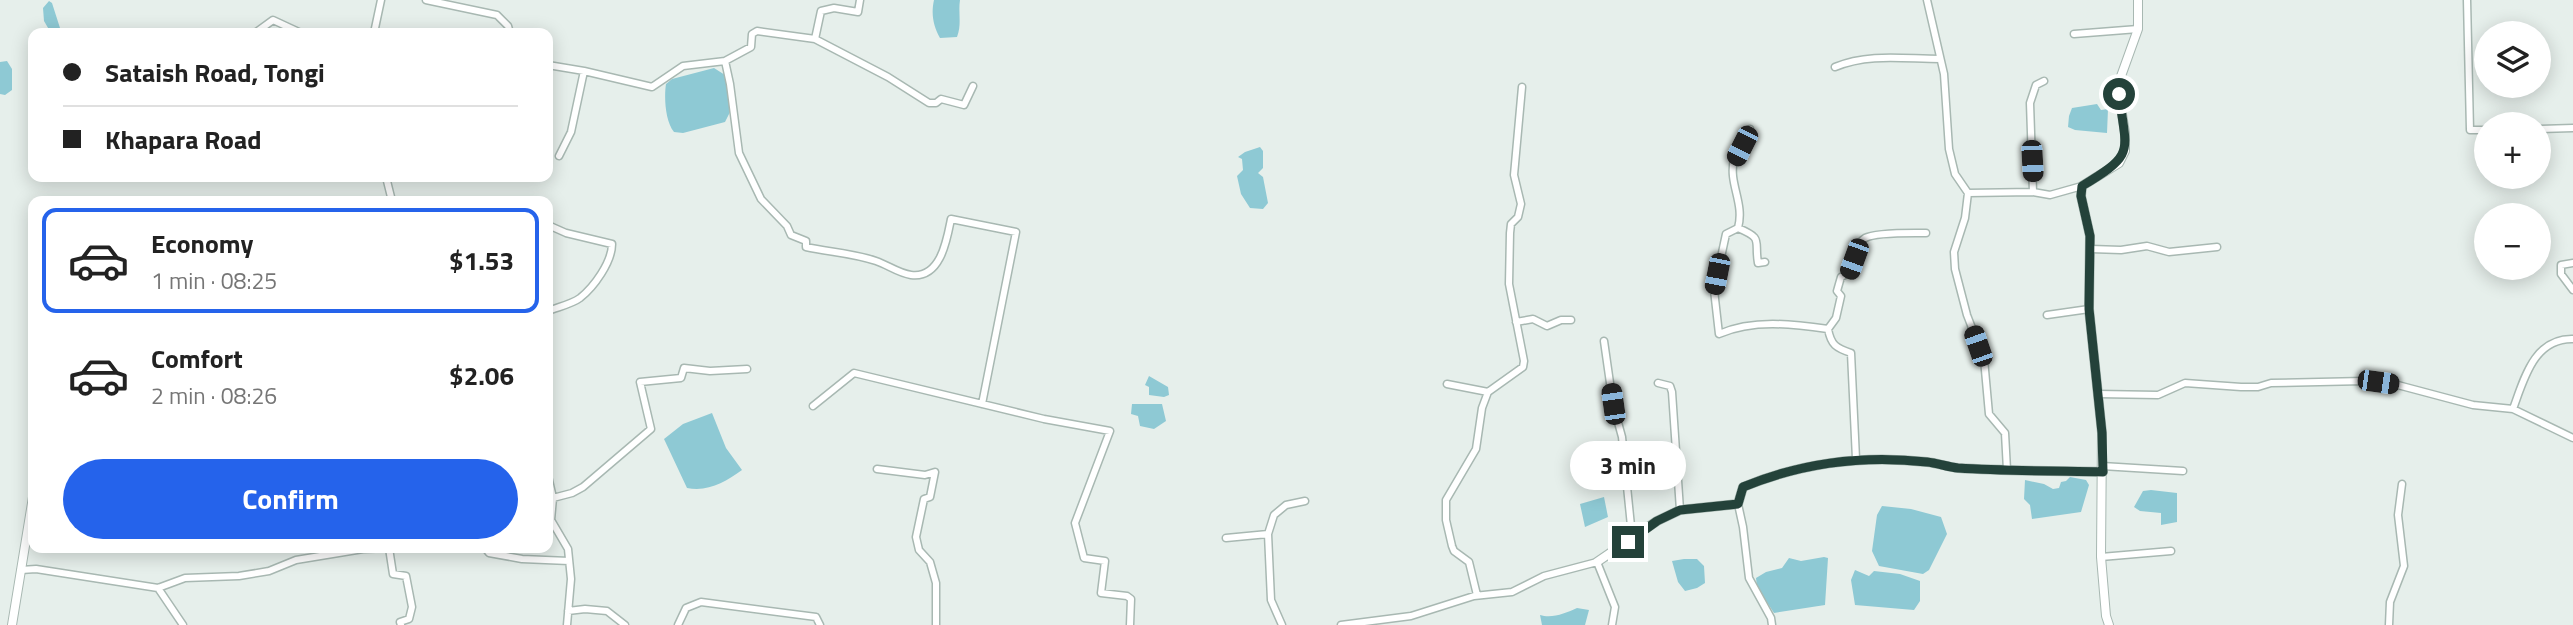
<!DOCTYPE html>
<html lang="en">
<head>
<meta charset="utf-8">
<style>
  body { margin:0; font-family:"Titillium Web",sans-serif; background:#f6f6f6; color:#222; height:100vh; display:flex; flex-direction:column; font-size:26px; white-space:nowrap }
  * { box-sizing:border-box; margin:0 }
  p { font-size:23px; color:#767676 }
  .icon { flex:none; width:38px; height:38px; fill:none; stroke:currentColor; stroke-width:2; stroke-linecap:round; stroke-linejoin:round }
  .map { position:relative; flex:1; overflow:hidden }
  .sheet { position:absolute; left:28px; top:196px; width:525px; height:357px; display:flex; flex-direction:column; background:#fff; border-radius:14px; box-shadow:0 4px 18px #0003 }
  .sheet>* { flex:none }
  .banner { position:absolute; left:28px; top:28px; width:525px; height:154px; border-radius:14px; box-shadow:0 4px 18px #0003; display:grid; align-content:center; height:154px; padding:0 35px; background:#fff }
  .buttons { position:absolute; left:2474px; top:21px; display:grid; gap:14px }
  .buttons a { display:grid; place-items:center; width:77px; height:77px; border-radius:50%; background:#fff; box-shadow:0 4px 18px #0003; font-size:35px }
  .end { position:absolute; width:32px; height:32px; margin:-16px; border:9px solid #24423a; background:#fff; box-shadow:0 0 0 4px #fff }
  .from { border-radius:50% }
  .bubble { position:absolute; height:49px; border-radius:24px; background:#fff; box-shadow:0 4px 18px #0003; font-size:23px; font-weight:700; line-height:49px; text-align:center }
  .car { position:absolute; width:21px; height:42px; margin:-21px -10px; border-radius:9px; box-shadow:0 0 5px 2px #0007; background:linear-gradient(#222 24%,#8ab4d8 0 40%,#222 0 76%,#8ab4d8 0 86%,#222 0) }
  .banner b { display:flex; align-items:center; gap:24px; height:66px; font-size:26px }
  .banner b+b { border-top:2px solid #e0e0e0 }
  .banner i { width:18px; height:18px; background:#222 }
  ul { padding:12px 0 0; list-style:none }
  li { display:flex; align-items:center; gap:21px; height:105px; margin:0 14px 10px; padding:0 21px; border:4px solid transparent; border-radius:14px }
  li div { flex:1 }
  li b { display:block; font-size:26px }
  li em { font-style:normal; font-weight:700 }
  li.selected { border-color:#2563eb }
  li>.icon { width:63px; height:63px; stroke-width:1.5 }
  .primary-button { display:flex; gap:14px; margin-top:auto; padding:14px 35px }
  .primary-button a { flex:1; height:80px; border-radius:42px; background:#2563eb; color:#fff; font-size:28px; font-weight:700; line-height:80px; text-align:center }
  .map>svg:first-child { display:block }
  .water { fill:#8ec9d4 }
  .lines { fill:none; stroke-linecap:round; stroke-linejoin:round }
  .minor-casing { stroke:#a8b8b2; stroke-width:9 }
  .tertiary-casing { stroke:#a8b8b2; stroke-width:10 }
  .minor { stroke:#fff; stroke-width:6 }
  .tertiary { stroke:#fff; stroke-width:8 }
  .route { stroke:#24423a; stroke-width:9 }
</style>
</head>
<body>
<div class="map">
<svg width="2573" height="625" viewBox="0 0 2573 625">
  <rect width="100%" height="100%" fill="#e6efeb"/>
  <path class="water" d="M 934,0 L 960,0 C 958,13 962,24 957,37 L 940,38 C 933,25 931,14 934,0 Z
    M 49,1 L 52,3 L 60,28 L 60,31 L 51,33 L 44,21 L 43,8 Z
    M 7,61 L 12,69 L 12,90 L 5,95 L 0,94 L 0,62 Z
    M 714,68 L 725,75 L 730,112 L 725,122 L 683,133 L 674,132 C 665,121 664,97 666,84 L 672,79 Z
    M 2097,104 L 2101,110 L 2108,109 L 2107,133 L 2075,130 L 2068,127 L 2069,116 L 2072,108 Z
    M 1260,147 L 1263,151 L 1263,168 L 1258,173 L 1263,177 L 1268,203 L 1263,209 L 1250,208 L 1241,194 L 1237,176 L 1243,170 L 1242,159 L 1238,157 L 1245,152 Z
    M 1149,376 L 1168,387 L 1169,395 L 1164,397 L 1149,395 L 1149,387 L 1145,385 Z
    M 1132,404 L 1162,404 L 1166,421 L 1154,429 L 1140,426 L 1138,416 L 1131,414 Z
    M 712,413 L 726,448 L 742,470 C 725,482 709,492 687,488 L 664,439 L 683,424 Z
    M 2070,477 L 2086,480 L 2089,485 L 2081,512 L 2032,519 L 2030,505 L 2024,499 L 2025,480 L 2044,484 L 2053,489 L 2059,488 L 2061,482 L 2066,481 Z
    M 2151,490 L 2177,493 L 2177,522 L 2161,525 L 2161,513 L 2140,511 L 2134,507 L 2143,491 Z
    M 1604,497 L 1608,517 L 1585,527 L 1580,504 Z
    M 1882,506 L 1911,509 L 1941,517 L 1947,534 L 1929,570 L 1923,574 L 1879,566 L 1872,551 L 1877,515 Z
    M 1824,557 L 1828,558 L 1825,605 L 1774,613 L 1757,587 L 1756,578 L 1766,572 L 1782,568 L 1789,558 L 1801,561 Z
    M 1684,559 L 1697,559 L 1704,566 L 1705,583 L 1697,588 L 1685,591 L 1678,582 L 1672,561 Z
    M 1855,570 L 1869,576 L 1874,571 L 1900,574 L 1920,581 L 1920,601 L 1914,610 L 1855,605 L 1851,580 Z
    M 1577,608 L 1589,610 L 1585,625 L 1542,625 L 1540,615 C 1552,619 1566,613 1577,608 Z"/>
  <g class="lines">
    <defs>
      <path id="minor" d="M 426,0 L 497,15 L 508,26 L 510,33
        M 1927,0 L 1944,74 L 1949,149 L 1955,174 L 1968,193 L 2033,192 L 2050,195 L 2082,186
        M 2467,0 L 2470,130 L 2487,130
        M 255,33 L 273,20 L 301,33
        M 374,33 L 381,0
        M 2074,34 L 2138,29
        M 815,39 L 888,77 L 929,103 L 936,103 L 941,99 L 964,105 L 973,86
        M 725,61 L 730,84 L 739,153 L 761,199 L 787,226 L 791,235 L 806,241 L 806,247 C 829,252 853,253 876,261 C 888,265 898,273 911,275 C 941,279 947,239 951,219 L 1016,232 L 982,404
        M 548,65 L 584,71 L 652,87 L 683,66 L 725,61 L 751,47 L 752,34 L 757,31 L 815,39 L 821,11 L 834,8 L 858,12 L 860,0
        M 1835,67 C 1869,53 1904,59 1940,59
        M 1750,129 C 1745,139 1738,150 1734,160 C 1728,183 1745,203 1738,228 L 1726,234 L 1714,290 L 1719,334 C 1753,319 1792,324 1828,329 C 1831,345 1836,348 1851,353 L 1856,459
        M 2539,129 L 2573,128
        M 559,156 L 571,132 L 584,71
        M 386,177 L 392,201
        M 2033,192 L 2030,103 L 2036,85 L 2044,81
        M 1968,193 L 1965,218 L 1954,252 L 1955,269 L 1967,315 L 1984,359 L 1989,414 L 2005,433 L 2007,470
        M 548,225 L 566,233 L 612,244 C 612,262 594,287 580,298 C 572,304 558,307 548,311
        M 1738,228 C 1764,239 1754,240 1758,263 L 1765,262
        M 2091,249 L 2121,250 L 2147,246 L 2169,252 L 2217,247
        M 2573,263 L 2561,265 L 2561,274 L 2573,290
        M 2047,315 L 2089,309
        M 1516,322 L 1533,319 L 1547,326 L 1561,320 L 1571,320
        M 1828,329 L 1836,318 L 1841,296 L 1837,291 L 1841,277 L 1849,273 C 1852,263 1855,244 1865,238 C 1876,232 1912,233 1926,233
        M 1604,341 L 1613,404 L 1622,437 L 1631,526 L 1634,537
        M 1658,383 L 1670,386 L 1672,392 L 1680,510
        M 1447,384 L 1488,392
        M 2098,394 L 2158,395 L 2185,383 L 2241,387 L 2258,387 L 2271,383 L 2364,381 L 2394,384 L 2473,405 L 2513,409 L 2573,438
        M 813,406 L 854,373 L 1044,419 L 1110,431 L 1075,523 L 1084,558 L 1105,561 L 1101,593 L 1127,596 L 1131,599 L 1130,625
        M 2513,409 C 2524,379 2534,338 2573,339
        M 2102,466 L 2183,471
        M 877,469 L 925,475 L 935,472 L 930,497 L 924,499 L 916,537 L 919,550 L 930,562 L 936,583 L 936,625
        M 548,476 L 553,498 L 551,520 L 568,549 L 571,579 L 567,625
        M 553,498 L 572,493 L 583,487 L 651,429 L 640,382 L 681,378 L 684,368 L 710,371 L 747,369
        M 1738,504 L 1743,527 L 1749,578 L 1771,618 L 1772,625
        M 1226,538 L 1268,534
        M 389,548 L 393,574 L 406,576 L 412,607 L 409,619 L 400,622 L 401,625
        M 485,548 L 489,553 L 522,559 L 569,561
        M 2101,557 L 2171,551
        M 21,570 L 36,569 L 158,588 L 185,578 L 239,576 L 269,571 L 296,560 L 363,549 L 388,548
        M 158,588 L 183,625
        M 1477,595 L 1469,562 L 1454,551 L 1452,546 L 1446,520 L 1446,500 L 1476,449 L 1482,408 L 1488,392 L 1523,367 L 1524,361 L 1509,284 L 1510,233 L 1511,224 L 1518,217 L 1521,204 L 1514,175 L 1522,87
        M 568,611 L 585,609 L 607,611 L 625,625
        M 678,625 L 686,608 L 701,602 L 816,617 L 820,625
        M 1282,625 L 1271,600 L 1268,534 L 1274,515 L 1286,505 L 1305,501
        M 1341,625 L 1411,616 L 1474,596 L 1512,592 L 1544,576 L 1597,562 L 1615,607 L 1612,625
        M 2389,625 L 2390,602 L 2404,566 L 2398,515 L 2402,484"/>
      <path id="tertiary" d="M 1597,562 L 1657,521 L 1680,510 L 1738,504 L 1743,487 C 1801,463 1865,455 1927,462 C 1937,463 1948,467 1958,468 C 2006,471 2055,471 2103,472
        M 12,625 L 33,497
        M 2109,625 L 2106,616 L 2101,557 L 2102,433 L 2089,309 L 2090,236 L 2081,196 L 2082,186 L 2119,163 L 2125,151 L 2125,133 L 2119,95 L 2120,79 L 2138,29 L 2138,0"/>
    </defs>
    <use href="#minor" class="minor-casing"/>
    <use href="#tertiary" class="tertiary-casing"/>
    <use href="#minor" class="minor"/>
    <use href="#tertiary" class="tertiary"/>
  </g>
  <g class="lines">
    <path class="route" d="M 1628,542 L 1657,521 L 1680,510 L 1738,504 L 1743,487 C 1801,463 1865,455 1927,462 C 1937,463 1948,467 1958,468 C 2006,471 2055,471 2103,472 L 2102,433 L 2089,309 L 2090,236 L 2081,196 L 2082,186 C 2137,153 2126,153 2119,94"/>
  </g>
</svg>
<div class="buttons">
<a><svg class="icon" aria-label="layers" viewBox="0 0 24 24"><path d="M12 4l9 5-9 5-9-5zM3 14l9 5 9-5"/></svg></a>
<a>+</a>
<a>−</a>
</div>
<i class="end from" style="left:2119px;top:94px"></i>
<i class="end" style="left:1628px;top:542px"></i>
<div class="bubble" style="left:1570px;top:441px;width:116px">3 min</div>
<i class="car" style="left:1742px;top:146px;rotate:207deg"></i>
<i class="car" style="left:2032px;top:161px;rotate:177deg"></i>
<i class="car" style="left:1854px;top:259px;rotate:200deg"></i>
<i class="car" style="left:1717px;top:274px;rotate:191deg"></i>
<i class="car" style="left:1978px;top:346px;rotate:341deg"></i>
<i class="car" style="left:2378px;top:382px;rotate:98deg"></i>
<i class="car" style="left:1613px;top:404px;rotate:352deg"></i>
<div class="banner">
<b><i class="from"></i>Sataish Road, Tongi</b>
<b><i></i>Khapara Road</b>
</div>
<section class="sheet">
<ul>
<li class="selected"><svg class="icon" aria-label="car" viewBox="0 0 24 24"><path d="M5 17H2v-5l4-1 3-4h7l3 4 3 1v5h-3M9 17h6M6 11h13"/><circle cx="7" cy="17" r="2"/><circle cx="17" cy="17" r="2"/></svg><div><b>Economy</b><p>1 min · 08:25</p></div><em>$1.53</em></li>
<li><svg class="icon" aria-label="car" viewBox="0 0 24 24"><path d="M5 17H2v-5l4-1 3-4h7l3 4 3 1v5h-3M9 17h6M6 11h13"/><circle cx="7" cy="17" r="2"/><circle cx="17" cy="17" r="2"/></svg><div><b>Comfort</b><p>2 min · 08:26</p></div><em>$2.06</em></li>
</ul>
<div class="primary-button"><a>Confirm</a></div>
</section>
</div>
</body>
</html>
